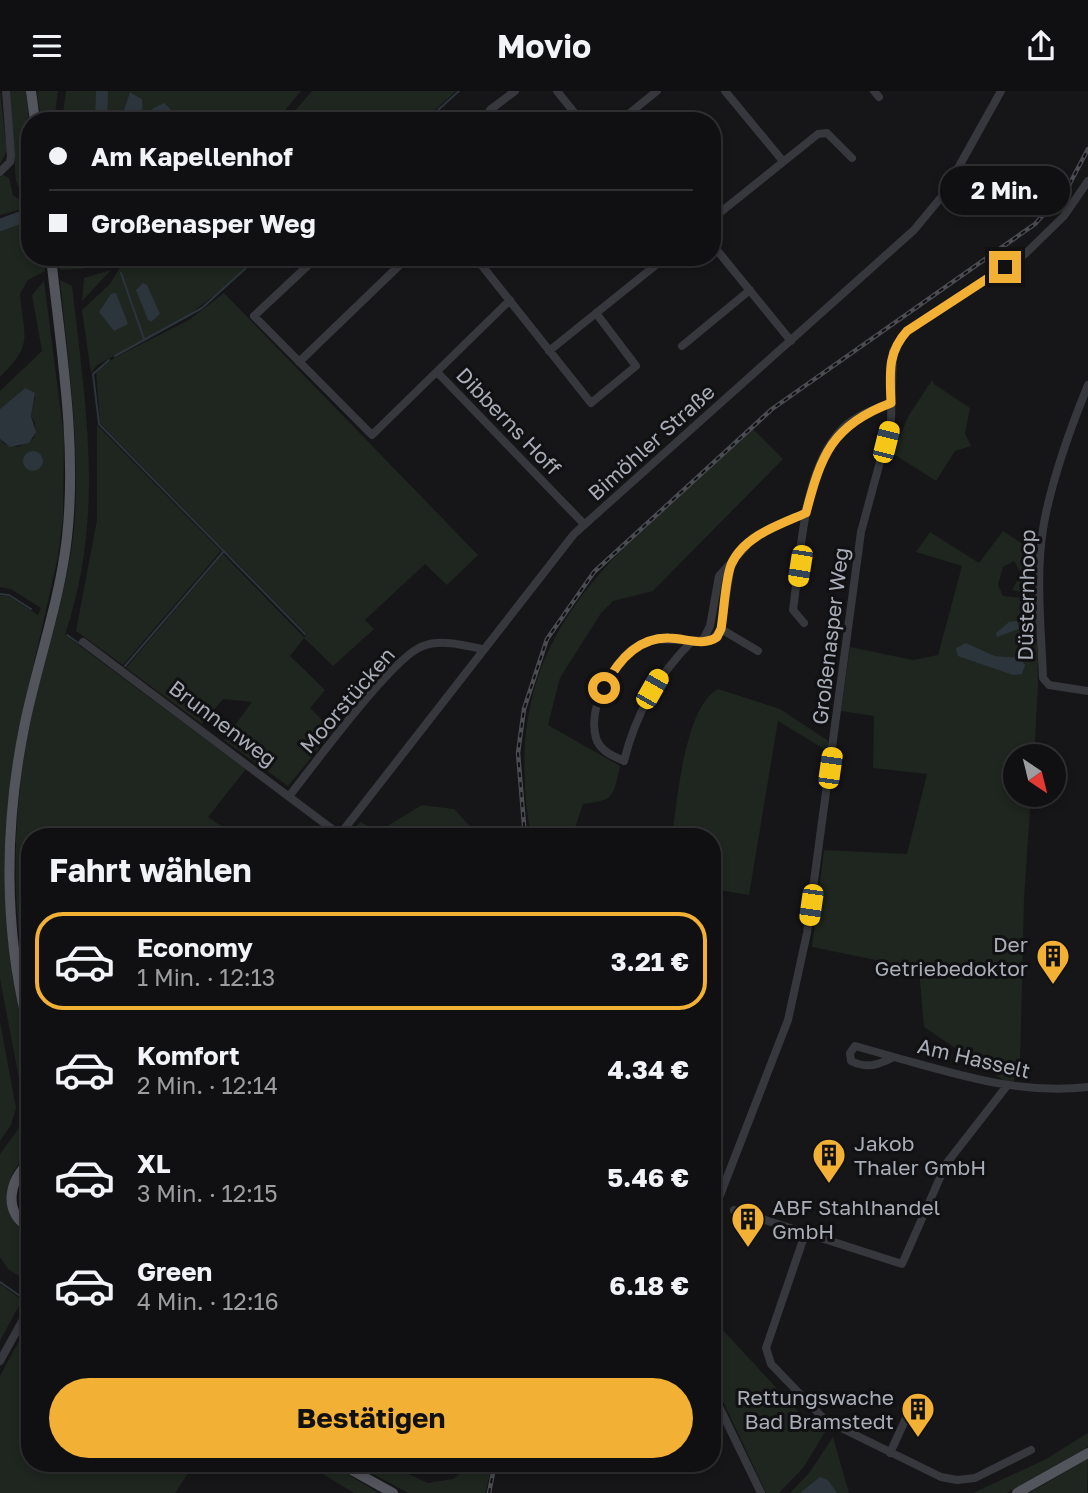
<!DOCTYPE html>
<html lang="de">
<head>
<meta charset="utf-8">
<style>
  body { margin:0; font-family:"Golos Text",sans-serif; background:#19191b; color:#f1f3f6; height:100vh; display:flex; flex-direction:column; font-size:26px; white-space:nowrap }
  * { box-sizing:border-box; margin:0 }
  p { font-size:23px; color:#9c9d9f }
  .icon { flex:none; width:38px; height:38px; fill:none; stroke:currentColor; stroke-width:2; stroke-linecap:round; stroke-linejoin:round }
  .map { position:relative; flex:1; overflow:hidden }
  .sheet { position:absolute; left:21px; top:737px; width:700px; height:644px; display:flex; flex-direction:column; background:#101012; border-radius:28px; box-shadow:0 4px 10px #0003,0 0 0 2px #303032 }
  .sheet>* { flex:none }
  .hud { position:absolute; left:21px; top:21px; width:700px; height:154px; border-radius:28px; box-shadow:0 4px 10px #0003,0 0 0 2px #303032; display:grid; align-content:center; height:154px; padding:0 28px; background:#101012 }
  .needle { width:46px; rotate:145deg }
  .buttons { position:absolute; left:1003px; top:653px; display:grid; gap:14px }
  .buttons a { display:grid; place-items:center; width:63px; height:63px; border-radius:50%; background:#101012; box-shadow:0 4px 10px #0003,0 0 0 2px #303032; font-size:35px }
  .end { position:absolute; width:32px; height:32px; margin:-16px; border:9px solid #f2b134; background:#111; box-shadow:0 0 0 4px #111 }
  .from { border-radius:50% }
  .bubble { position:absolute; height:49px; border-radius:24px; background:#101012; box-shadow:0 4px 10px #0003,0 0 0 2px #303032; font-size:23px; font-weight:700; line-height:49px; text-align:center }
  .car { position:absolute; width:21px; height:42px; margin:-21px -10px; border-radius:9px; box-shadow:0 0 5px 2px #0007; background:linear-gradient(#f5c518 24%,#345 0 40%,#f5c518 0 76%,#345 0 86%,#f5c518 0) }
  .hud b { display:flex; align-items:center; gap:24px; height:66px; font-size:26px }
  .hud b+b { border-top:2px solid #303032 }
  .hud i { width:18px; height:18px; background:#f1f3f6 }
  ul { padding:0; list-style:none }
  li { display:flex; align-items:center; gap:21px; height:98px; margin:0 14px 10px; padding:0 14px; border:4px solid transparent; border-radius:28px }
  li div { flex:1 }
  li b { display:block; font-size:26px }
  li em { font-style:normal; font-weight:700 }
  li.active { border-color:#f2b134 }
  li>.icon { width:63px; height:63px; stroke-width:1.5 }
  h2 { padding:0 28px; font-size:32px; line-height:84px }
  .action { display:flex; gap:14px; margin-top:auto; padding:14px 28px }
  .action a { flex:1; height:80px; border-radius:42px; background:#f2b134; color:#111; font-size:28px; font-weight:700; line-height:80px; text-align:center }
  header { display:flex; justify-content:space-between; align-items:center; height:91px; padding:0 28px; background:#101012; font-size:32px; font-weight:700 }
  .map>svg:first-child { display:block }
  .green { fill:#1e261f; fill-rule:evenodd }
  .water { fill:#2c353c }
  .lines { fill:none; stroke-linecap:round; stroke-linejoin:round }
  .stream { stroke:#2c353c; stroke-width:2 }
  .river { stroke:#2c353c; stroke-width:12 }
  .minor { stroke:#37383d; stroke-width:8 }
  .major { stroke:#53555c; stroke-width:10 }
  .rail-casing { stroke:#4a4c52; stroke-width:4.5 }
  .rail { stroke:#111113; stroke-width:2; stroke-dasharray:5; stroke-linecap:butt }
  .route { stroke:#f2b134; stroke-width:9 }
  .labels { text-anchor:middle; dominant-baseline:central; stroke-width:6; stroke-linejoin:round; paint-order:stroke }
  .street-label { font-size:21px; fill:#a8adb8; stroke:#111113 }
  .poi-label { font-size:21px; fill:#a8adb8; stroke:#111113; text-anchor:end }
</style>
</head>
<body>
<header><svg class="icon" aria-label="menu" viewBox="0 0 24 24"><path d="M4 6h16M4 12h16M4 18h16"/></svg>Movio<svg class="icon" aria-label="share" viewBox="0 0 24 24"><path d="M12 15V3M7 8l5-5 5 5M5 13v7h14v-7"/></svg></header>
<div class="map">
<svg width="1088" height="1402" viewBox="0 0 1088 1402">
  <rect width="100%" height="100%" fill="#161618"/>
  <path class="green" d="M 0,0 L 7,60 L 0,73 Z
    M 9,0 L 26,0 L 30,38 L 30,103 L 21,101 L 16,90 Z
    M 37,0 L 58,0 L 54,30 L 41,30 Z
    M 66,0 L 301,0 L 276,30 L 183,30 L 180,26 L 151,22 L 157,30 L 143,30 L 142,8 L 130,1 L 120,30 L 62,30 Z
    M 312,0 L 456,0 L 423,30 L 286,30 Z
    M 3,84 L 9,87 L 13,104 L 21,110 L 30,109 L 30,116 L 0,124 L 0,86 Z
    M 30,125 L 30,166 L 43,166 L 45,180 L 28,189 L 20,203 C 24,248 34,252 0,286 L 0,133 Z
    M 58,166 L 114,166 L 82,178 L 60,179 Z
    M 126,166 L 256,166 L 220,200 L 186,226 L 97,274 L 91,282 L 82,219 L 110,193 Z
    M 111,179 L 82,210 L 84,187 Z
    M 60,189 L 72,195 C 86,319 105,423 65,544 L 246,678 L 208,726 L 236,745 L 30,746 L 30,922 C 12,828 10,733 29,638 C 42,571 67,506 74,437 C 81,355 68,271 60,189 Z
    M 44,190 L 64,346 L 63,426 L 58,466 L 18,643 L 7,722 L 5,769 L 8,850 L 30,965 L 30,1061 C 0,1087 0,1124 30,1148 L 30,1192 L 8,1178 L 0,1166 L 0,1063 L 19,1037 L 24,1014 L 0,888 L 0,505 L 8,505 L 38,524 L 41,517 L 11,498 L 0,496 L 0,348 L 4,353 L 18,356 L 34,347 L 35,332 L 31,325 L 35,306 L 25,297 L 0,318 L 0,300 L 42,260 L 32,204 Z
    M 224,202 L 478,464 L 447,494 L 425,473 L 365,529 L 374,538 L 333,575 L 304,547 L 290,565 L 325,599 L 310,617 L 333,640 L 288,695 L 224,649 L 252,611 L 223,608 L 202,633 L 126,577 L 223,463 L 304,546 L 307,543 L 100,332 L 96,280 L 114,267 L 189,229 Z
    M 932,289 L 934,293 L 970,317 L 965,342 L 971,355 L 955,360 L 936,390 L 892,362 L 909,324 Z
    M 97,334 L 221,460 L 123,574 L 76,540 L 97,429 Z
    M 753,338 L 783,368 L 653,500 L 613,510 L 601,522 L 560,587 L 548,634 L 620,675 C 613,706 615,709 583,713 L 572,745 L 531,745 C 494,537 618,464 753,338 Z
    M 1003,440 L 1036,462 L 1038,595 L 1034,665 L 1015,665 L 1015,704 L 1031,704 L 1024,808 L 1020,974 L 1013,992 L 1003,989 L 924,936 L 919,878 L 812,856 L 824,759 L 907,763 L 927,683 L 873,677 L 874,625 L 841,620 L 850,556 L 913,569 L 938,564 L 962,475 L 916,461 L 930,441 L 979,472 ZM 1014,470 L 1021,482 L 1012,499 L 1021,501 L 1019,494 L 1025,488 L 1035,489 L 1031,502 L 1024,507 L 1003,505 L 998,494 L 1003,476 ZM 966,552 L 995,565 L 1020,567 L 958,565 Z
    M 718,598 L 780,618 L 830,651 L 829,661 L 778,630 L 749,804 L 712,798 L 712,746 L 672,746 C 677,710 685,615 718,598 Z
    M 422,714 L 454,718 L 479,745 L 349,745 L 360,731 L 379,740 Z
    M 0,931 L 16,1017 L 11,1034 L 0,1050 Z
    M 30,1081 L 30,1132 C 16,1116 15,1096 30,1081 Z
    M 0,1193 L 22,1209 L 0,1250 Z
    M 712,1227 L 806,1329 L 825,1341 L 803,1377 L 779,1402 L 766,1402 L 712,1287 Z
    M 30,1230 L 30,1372 L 195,1372 L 175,1402 L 0,1402 L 0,1285 Z
    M 1088,1342 L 1088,1356 L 1007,1402 L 973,1402 L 1046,1368 Z
    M 833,1346 L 849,1402 L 790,1402 L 809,1382 Z
    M 1088,1368 L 1087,1402 L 1029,1402 Z
    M 305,1372 L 329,1372 L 379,1402 L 354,1402 Z
    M 353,1372 L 385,1372 L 428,1392 L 453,1388 L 474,1372 L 493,1372 L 485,1402 L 408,1402 Z"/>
  <path class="water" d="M 130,1 L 142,8 L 143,30 L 120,30 Z
    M 164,12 L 183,30 L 157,30 L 152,18 Z
    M 143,192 L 147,194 L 160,223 L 151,231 L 148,229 L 136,199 Z
    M 116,202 L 128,233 L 114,240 L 99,221 L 111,203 Z
    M 25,297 L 35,302 L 31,325 L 36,341 L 29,352 L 10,356 L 0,348 L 0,318 Z
    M23 370a10 10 0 1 1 20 0a10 10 0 1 1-20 0Z
    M 1017,530 L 1019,538 L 997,546 L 996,542 L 1009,531 Z
    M 966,552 L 995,565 L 1020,567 L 1025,574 L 1022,583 L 1013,584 L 958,565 L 956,557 Z
    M 820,1386 L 828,1389 L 837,1402 L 800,1402 Z"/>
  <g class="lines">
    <path class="stream" d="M 426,30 L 459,0
      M 25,125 L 29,160
      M 121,182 L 144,248
      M 115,265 L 202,217 L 258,166
      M 109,269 L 93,283 L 99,333 L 305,543
      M 0,503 L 9,504 L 31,518
      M 67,544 L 80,553
      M 125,575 L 224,460
      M 0,1191 L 23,1207"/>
    <path class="river" d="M 101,30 L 102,0
      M 0,134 L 30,123"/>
    <path class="minor" d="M 557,0 L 581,30
      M 725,0 L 782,69
      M 874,0 L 879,6
      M 499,30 L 490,19 L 515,0
      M 620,30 L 657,0
      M 0,81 L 10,71 L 11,65 L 6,0
      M 712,128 L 818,43 L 827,42 L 852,67
      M 712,153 L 791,250
      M 317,166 L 254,225 L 372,344 L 510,209
      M 475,166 L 591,312 L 636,275 L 596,222
      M 682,255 L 750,199
      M 549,260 L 666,166
      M 299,271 L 408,166
      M 437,281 L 584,433
      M 1088,294 C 1070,338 1053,384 1044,432 C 1035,481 1041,536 1043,587 L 1049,594 L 1088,600
      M 731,473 L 721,538 L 712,549 L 703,549 L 710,535 L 719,485 L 751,450 L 770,437 L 806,422
      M 804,532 L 793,519 C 801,464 802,378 843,337 C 857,324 874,318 891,312
      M 721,538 L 758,560
      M 83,551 L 340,744
      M 691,551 C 657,586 636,622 624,670 C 613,665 600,660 596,647 C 587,617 613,568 639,554 C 660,543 681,552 703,549
      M 290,704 C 314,674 393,565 423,555 C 441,548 464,554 482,558
      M 338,746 L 574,443 L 914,139 L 943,104 L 1001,0
      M 894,966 L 855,955 L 850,962 L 851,970 C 867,978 878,974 894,966 C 959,984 1020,1004 1088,996
      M 734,1119 L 902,1173 L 946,1073 L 1006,996
      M 712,1125 L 788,929 L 807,842 L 861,441 L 891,330 L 893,260 L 907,240 L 1025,163 L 1064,125 L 1088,90
      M 805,1143 L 766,1257 L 771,1273 L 825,1329 L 941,1386 L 957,1389 L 975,1387 L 1031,1359
      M 0,1270 L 30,1216
      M 712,1301 L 761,1402
      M 890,1362 L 913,1312"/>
    <path class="major" d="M 31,0 L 35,30
      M 30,942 C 3,841 4,734 25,632 C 38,570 60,509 67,446 C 77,353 61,259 51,166
      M 30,1070 C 9,1090 2,1120 30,1138
      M 339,1372 L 393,1402
      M 1017,1402 L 1088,1362"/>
    <defs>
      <path id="rail" d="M 525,746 L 518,662 L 524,618 L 547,548 L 594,481 L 772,318 L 1035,133 L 1068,96 L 1088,58
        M 489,1402 L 495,1372"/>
    </defs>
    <use href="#rail" class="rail-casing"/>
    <use href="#rail" class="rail"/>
  </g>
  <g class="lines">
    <path class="route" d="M 604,597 C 617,571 637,546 669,547 C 685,547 703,556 717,546 L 721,538 C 724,521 725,490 731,474 C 743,445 781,433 806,422 C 821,364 832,334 891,312 C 890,283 887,262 907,240 L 1005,176"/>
  </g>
  <defs>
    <symbol id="building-pin" viewBox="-11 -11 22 30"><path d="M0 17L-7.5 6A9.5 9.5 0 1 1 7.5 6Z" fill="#f2b134" stroke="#111113"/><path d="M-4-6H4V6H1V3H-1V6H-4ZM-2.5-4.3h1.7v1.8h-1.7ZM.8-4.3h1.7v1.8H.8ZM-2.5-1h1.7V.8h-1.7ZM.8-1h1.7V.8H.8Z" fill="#111"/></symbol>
  </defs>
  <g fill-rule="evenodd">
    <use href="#building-pin" x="1034" y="846" width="38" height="52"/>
    <use href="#building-pin" x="810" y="1045" width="38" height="52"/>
    <use href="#building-pin" x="729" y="1109" width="38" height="52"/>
    <use href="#building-pin" x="899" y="1299" width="38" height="52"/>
  </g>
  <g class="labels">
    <g class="street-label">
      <text transform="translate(509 330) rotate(46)">Dibberns Hoff</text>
      <text transform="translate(651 351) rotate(-42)">Bimöhler Straße</text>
      <text transform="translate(1026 504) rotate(-89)">Düsternhoop</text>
      <text transform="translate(830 545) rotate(-83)">Großenasper Weg</text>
      <text transform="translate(347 609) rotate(-49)">Moorstücken</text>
      <text transform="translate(223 632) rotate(37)">Brunnenweg</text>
      <text transform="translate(974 967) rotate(13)">Am Hasselt</text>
    </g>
    <g class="poi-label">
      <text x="1028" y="853">Der<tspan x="1028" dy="24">Getriebedoktor</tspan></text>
      <text x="854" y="1052" text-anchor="start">Jakob<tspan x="854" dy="24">Thaler GmbH</tspan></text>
      <text x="772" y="1116" text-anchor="start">ABF Stahlhandel<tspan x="772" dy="24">GmbH</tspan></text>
      <text x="894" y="1306">Rettungswache<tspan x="894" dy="24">Bad Bramstedt</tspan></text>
    </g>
  </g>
</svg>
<div class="buttons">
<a><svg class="needle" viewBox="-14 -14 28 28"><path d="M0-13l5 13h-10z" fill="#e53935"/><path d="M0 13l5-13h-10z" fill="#9c9d9f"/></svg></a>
</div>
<i class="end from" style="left:604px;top:597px"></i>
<i class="end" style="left:1005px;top:176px"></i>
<div class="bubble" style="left:940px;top:75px;width:130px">2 Min.</div>
<i class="car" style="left:886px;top:351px;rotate:14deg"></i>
<i class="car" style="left:800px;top:475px;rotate:189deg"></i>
<i class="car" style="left:652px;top:598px;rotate:30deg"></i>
<i class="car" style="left:830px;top:677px;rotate:8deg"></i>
<i class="car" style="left:811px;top:814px;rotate:188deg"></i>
<div class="hud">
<b><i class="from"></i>Am Kapellenhof</b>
<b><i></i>Großenasper Weg</b>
</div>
<section class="sheet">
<h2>Fahrt wählen</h2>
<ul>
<li class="active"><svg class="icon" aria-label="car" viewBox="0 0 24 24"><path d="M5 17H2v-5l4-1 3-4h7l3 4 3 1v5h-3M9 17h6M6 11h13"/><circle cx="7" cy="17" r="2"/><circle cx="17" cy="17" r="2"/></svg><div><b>Economy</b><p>1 Min. · 12:13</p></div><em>3.21 €</em></li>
<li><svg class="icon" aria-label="car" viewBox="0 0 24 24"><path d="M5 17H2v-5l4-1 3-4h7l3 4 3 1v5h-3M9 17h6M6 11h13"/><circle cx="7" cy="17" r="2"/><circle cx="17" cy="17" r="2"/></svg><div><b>Komfort</b><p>2 Min. · 12:14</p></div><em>4.34 €</em></li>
<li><svg class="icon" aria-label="car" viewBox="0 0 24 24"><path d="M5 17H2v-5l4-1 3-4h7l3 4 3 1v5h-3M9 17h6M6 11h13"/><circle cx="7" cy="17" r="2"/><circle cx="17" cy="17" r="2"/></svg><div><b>XL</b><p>3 Min. · 12:15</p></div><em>5.46 €</em></li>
<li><svg class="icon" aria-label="car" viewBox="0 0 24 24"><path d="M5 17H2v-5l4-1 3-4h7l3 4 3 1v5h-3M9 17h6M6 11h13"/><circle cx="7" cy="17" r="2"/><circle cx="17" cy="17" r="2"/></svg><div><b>Green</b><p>4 Min. · 12:16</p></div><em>6.18 €</em></li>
</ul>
<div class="action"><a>Bestätigen</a></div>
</section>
</div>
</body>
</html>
